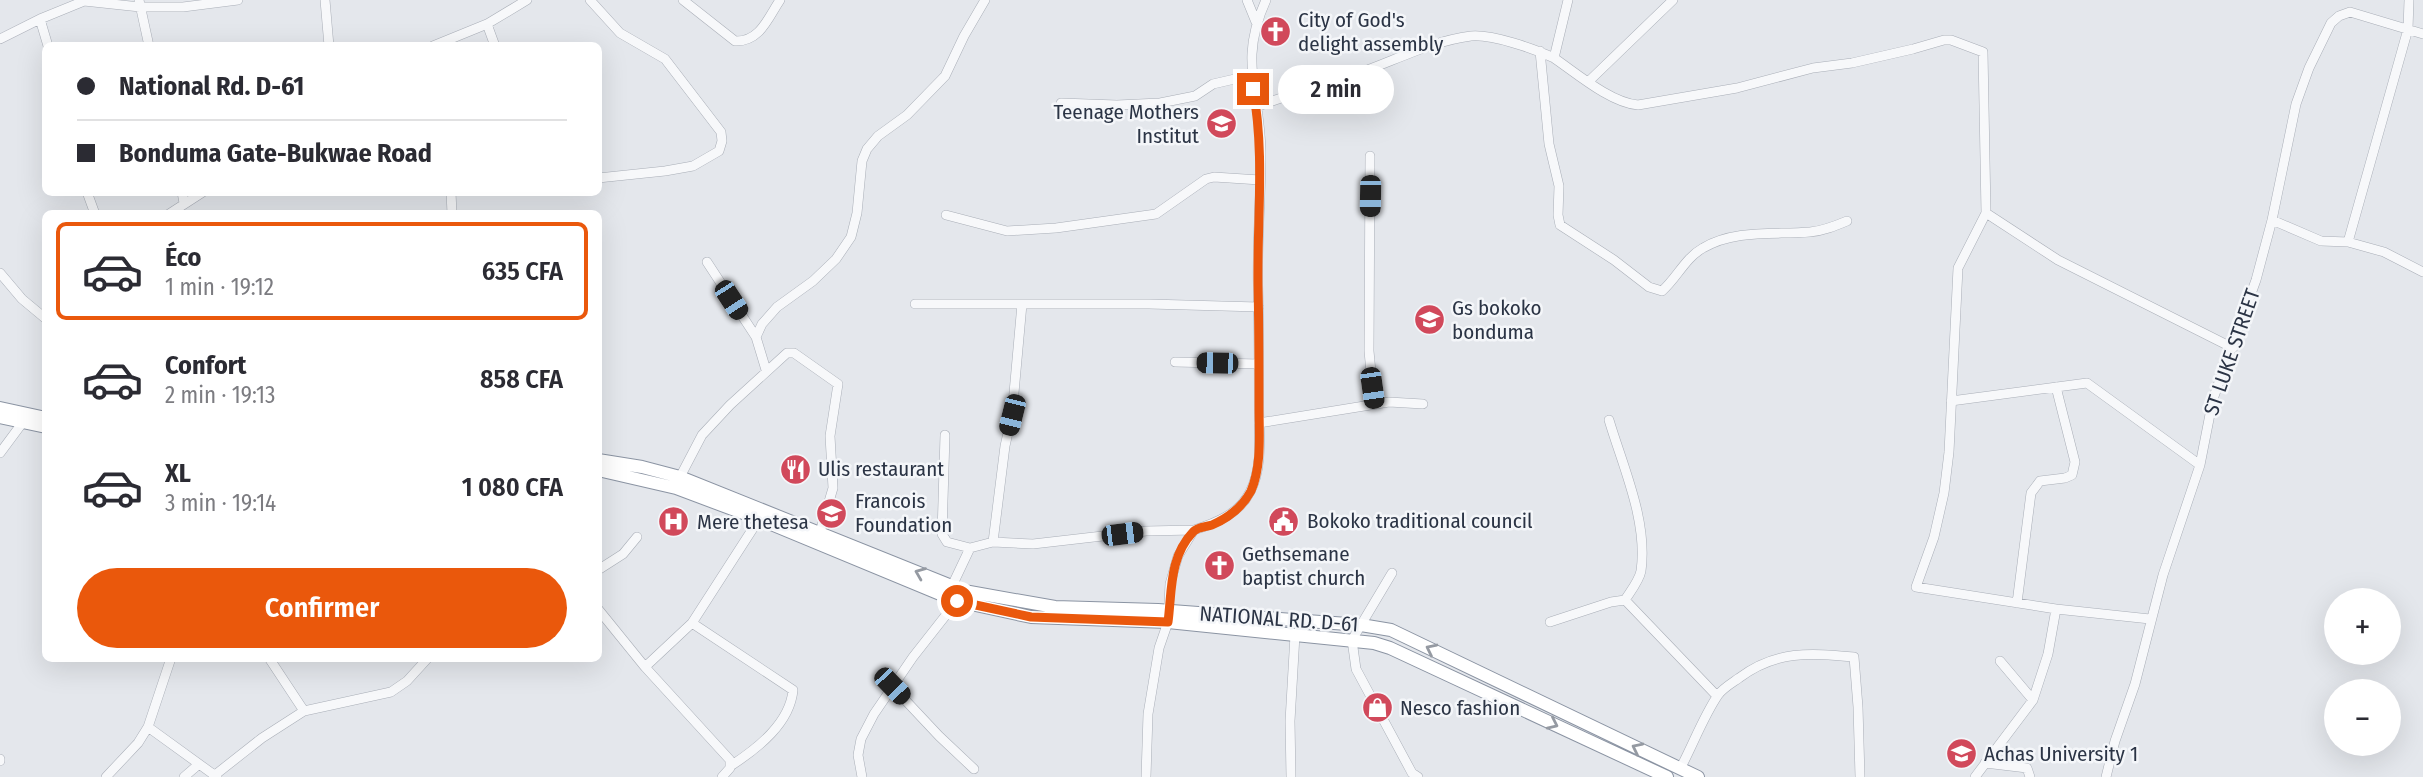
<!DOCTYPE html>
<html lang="fr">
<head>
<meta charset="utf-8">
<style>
  body { margin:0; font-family:"Fira Sans Condensed",sans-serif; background:#f2f2f3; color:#2b2b33; height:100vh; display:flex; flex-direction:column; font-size:26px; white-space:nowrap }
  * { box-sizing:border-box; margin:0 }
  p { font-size:23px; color:#7c7c81 }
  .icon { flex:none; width:38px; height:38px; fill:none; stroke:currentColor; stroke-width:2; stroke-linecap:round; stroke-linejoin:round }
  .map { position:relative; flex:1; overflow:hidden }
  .drawer { position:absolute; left:42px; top:210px; width:560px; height:452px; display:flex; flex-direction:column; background:#fff; border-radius:10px; box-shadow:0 7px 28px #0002 }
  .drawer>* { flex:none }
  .top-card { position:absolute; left:42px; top:42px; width:560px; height:154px; border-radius:10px; box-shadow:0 7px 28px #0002; display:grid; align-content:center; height:154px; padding:0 35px; background:#fff }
  .tools { position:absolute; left:2324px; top:588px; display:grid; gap:14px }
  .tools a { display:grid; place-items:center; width:77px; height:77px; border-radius:50%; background:#fff; box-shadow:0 7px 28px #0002; font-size:35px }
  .end { position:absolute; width:32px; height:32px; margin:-16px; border:9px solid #ea580c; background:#fff; box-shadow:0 0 0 4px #fff }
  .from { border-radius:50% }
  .bubble { position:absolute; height:49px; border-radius:24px; background:#fff; box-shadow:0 7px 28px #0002; font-size:23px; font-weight:600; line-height:49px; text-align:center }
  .car { position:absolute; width:21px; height:42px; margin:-21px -10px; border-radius:9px; box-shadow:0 0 5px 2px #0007; background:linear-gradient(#222 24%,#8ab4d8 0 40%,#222 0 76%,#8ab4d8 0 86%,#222 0) }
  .top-card b { display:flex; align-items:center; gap:24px; height:66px; font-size:26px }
  .top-card b+b { border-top:2px solid #e1e1e2 }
  .top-card i { width:18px; height:18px; background:#2b2b33 }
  ul { padding:12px 0 0; list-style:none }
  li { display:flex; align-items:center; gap:21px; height:98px; margin:0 14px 10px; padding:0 21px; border:4px solid transparent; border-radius:10px }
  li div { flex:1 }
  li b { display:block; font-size:26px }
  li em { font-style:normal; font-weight:600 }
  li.active { border-color:#ea580c }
  li>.icon { width:63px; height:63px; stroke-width:1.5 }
  .button { display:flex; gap:14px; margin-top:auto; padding:14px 35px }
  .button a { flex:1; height:80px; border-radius:42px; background:#ea580c; color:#fff; font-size:28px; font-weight:600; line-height:80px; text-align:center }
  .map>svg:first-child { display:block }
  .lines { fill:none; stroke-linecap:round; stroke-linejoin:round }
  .minor-casing { stroke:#a9aeb7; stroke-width:10 }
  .highway-casing { stroke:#8b94a3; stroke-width:14 }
  .minor { stroke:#f7f8fa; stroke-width:9 }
  .highway { stroke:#fff; stroke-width:12 }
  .oneway { stroke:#959aa2 }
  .route { stroke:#ea580c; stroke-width:9 }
  .labels { text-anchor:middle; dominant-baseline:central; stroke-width:5; stroke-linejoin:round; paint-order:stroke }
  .poi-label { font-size:21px; fill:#2b3445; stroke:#f4f6f9; text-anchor:start }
  .street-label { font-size:21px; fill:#2b3445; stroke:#f4f6f9 }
</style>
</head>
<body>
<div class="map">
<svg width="2423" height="777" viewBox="0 0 2423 777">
  <rect width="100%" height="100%" fill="#e4e7ec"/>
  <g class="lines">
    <defs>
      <path id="minor" d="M 139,0 L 149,46
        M 325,0 L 329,46
        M 590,0 L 620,33 L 665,59 L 721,132 L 722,141 L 719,151 L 693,166 L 665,171 L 598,178
        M 683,0 L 735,41 C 760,42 768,18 780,0
        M 1247,0 L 1256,22
        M 40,19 L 48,46
        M 487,24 L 495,46
        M 0,39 L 40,19 L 84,1 L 140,7 L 183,7 L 238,0
        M 433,46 L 487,24 L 527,0
        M 1540,51 L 1549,144 L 1559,186 L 1558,215 L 1560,225 L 1614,260 L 1649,287 L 1662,291 C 1677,278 1685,258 1703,248 C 1735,229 1775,235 1810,232 C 1823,231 1835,226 1847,221
        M 1554,58 C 1576,73 1611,103 1638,105 L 1737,88 L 1813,68 L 1852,63 L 1913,49 L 1944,40 L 1951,40 L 1983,52 L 1986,213 L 1958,268 L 1949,452 L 1944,493 L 1934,537 L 1916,587 L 2056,609 L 2048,654 L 2033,700 L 1975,777
        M 1588,82 L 1673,0
        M 1061,103 L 1117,105 L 1160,103 L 1195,96 L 1213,84 L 1252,75
        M 1256,107 C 1290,94 1325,84 1359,73 C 1396,60 1432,41 1471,36 C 1492,34 1535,49 1554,58 L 1568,0
        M 1370,156 L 1369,351 L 1374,404
        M 87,192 L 95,214
        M 182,192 L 184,203
        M 451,192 L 452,214
        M 1986,213 L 2058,260 L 2233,348
        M 169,214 L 203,192
        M 946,215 L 1007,231 L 1056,228 L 1156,214 L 1206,179 L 1214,177 L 1260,180
        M 2272,220 L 2321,241 L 2348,242 L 2408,29 L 2409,0
        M 2348,242 L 2384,252 L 2423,272
        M 707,262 L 756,337
        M 0,273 L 22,299 L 46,319
        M 915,304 L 1022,304
        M 1175,362 L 1259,364
        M 766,370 L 756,337 L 762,324 L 777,307 L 813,281 L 836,259 L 851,237 L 857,213 L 862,161 L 867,149 L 878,136 L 907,115 L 945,76 L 964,36 L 985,0
        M 1951,401 L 2087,383 L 2200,465
        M 1609,420 C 1623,467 1648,521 1641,571 C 1639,581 1630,592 1625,600
        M 1259,423 L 1389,402 L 1423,404
        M 945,435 L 942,534 L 947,542 L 970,548
        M 0,453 L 26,418
        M 680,477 L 702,435 L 730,405 L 787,353 L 794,353 L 838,384 L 830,436 L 833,488 L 820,532
        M 993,542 L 1005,446 L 1012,415 L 1022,304 L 1149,304 L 1259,307
        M 598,570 L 623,554 L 637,537
        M 1392,573 L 1352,640 L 1356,669 L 1412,773 L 1418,777
        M 952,586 L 970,548 L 993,542 L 1033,544 L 1146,531 L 1194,530
        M 2017,603 L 2031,493 L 2040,481 L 2065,478 L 2072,475 L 2075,462 L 2056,387
        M 598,609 L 645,667
        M 2056,609 L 2150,619
        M 1550,622 L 1611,602 L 1625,600 L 1717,696
        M 692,623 L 793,690 C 790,723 758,748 732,765
        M 171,658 L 148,727 L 217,777
        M 269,658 L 304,711
        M 2000,661 L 2033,700
        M 892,686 L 939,736 L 974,769
        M 0,759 L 0,761
        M 1985,763 L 2027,768 L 2030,777
        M 1680,769 C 1693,745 1703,717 1718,695 C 1723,688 1732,683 1739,678 C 1776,650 1810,653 1854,657 L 1858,707 L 1860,777
        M 215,775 L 262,738 L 304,711 L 391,692 L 407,681 L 428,658
        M 106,777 L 138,743 L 148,727
        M 184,777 L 199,764
        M 722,777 L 730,768 L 730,760 L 645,667 L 692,623 L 759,519
        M 862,777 L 858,755 L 861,739 L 874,714 L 913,657 L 957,601
        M 1146,777 L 1148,714 L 1159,648 L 1168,622 L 1170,584 L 1178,556 L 1194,530 C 1216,523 1239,514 1250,492 C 1263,467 1259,436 1259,408 C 1259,367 1259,326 1258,285 C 1257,241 1261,196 1261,152 C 1260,91 1238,61 1266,0
        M 1291,777 L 1290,721 L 1295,635
        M 2106,777 L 2115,741 L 2135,684 L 2163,575 L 2200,465 L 2213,399 L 2256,280 L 2272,220 L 2296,104 L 2309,68 L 2331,23 L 2339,16 L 2350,12 L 2423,34"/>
      <path id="highway" d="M 0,408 L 46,418
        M 0,417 L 46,427
        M 598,460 L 642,467 L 680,477 L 964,591 L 1055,607 L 1158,610 L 1361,625 L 1391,630 L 1698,777
        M 598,470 L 676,488 L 759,519 L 957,601 L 1031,617 L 1168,622 L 1374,643 L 1390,648 L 1667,777"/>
    </defs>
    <use href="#minor" class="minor-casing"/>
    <use href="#highway" class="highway-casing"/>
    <use href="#minor" class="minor"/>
    <use href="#highway" class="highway"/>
  </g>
  <defs><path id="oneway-chevron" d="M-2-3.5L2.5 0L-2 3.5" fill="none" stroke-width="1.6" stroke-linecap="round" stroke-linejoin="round" transform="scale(1.75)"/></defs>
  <g class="oneway">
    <use href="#oneway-chevron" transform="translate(920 573) rotate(-158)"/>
    <use href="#oneway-chevron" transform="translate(1431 649) rotate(-154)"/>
    <use href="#oneway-chevron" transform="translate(1553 724) rotate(25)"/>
    <use href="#oneway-chevron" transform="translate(1637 748) rotate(-154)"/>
  </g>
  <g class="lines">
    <path class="route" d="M 957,601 L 1031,617 L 1168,622 C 1172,592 1169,557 1193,532 C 1197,527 1205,527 1212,525 C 1228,518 1243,506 1251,491 C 1262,465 1259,434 1259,407 C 1259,366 1259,325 1258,285 C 1257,219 1265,154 1253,89"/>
  </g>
  <defs>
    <symbol id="church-disc" viewBox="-11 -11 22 22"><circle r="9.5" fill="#d1495b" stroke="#f4f6f9"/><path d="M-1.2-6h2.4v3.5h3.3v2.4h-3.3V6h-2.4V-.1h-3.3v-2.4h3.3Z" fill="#fff"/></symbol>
    <symbol id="school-disc" viewBox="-11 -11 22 22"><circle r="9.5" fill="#d1495b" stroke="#f4f6f9"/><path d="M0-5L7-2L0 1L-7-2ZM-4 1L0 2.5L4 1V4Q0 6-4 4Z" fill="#fff"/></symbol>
    <symbol id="restaurant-disc" viewBox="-11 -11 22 22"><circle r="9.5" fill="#d1495b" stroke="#f4f6f9"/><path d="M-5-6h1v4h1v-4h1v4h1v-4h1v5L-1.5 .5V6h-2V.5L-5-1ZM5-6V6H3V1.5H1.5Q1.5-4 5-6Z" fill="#fff"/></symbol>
    <symbol id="civic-disc" viewBox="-11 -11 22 22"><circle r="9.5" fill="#d1495b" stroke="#f4f6f9"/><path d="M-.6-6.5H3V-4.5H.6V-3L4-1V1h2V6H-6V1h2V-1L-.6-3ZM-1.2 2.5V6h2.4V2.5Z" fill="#fff"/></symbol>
    <symbol id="hospital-disc" viewBox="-11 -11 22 22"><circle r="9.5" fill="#d1495b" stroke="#f4f6f9"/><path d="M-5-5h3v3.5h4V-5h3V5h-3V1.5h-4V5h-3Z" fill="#fff"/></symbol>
    <symbol id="shop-disc" viewBox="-11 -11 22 22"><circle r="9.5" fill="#d1495b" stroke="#f4f6f9"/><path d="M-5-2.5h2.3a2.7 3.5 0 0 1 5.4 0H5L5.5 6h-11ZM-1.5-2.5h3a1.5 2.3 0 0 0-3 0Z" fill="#fff"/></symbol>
  </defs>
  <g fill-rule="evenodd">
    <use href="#church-disc" x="1258" y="14" width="35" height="35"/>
    <use href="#school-disc" x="1204" y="106" width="35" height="35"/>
    <use href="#school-disc" x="1412" y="302" width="35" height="35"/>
    <use href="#restaurant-disc" x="778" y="452" width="35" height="35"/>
    <use href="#school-disc" x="814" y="496" width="35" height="35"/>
    <use href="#civic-disc" x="1266" y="504" width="35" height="35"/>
    <use href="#hospital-disc" x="656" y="504" width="35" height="35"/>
    <use href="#church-disc" x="1202" y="548" width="35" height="35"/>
    <use href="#shop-disc" x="1360" y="690" width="35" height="35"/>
    <use href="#school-disc" x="1944" y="736" width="35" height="35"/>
  </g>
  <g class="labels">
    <g class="poi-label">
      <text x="1298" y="20">City of God's<tspan x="1298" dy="24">delight assembly</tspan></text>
      <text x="1199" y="112" text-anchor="end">Teenage Mothers<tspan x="1199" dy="24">Institut</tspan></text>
      <text x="1452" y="308">Gs bokoko<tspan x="1452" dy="24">bonduma</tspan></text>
      <text x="818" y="469">Ulis restaurant</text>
      <text x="855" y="501">Francois<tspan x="855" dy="24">Foundation</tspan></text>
      <text x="1307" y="521">Bokoko traditional council</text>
      <text x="697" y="522">Mere thetesa</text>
      <text x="1242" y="554">Gethsemane<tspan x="1242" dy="24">baptist church</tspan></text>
      <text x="1400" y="708">Nesco fashion</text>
      <text x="1984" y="754">Achas University 1</text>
    </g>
    <g class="street-label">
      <text transform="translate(2232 352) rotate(-71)">ST LUKE STREET</text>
      <text transform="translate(1279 619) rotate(4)">NATIONAL RD. D-61</text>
    </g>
  </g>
</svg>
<div class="tools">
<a>+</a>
<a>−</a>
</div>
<i class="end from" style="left:957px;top:601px"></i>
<i class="end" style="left:1253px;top:89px"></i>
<div class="bubble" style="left:1278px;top:65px;width:116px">2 min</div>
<i class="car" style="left:1370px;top:196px;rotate:181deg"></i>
<i class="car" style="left:731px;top:300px;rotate:147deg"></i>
<i class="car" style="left:1217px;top:363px;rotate:271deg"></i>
<i class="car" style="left:1372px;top:388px;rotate:172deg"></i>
<i class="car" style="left:1012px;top:415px;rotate:194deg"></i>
<i class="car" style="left:1122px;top:534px;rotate:83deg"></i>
<i class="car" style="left:892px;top:686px;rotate:136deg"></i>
<div class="top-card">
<b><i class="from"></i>National Rd. D-61</b>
<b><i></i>Bonduma Gate-Bukwae Road</b>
</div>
<section class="drawer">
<ul>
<li class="active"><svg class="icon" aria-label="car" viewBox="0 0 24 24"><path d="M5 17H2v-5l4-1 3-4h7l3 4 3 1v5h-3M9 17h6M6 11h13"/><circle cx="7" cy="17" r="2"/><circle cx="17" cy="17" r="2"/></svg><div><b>Éco</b><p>1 min · 19:12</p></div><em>635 CFA</em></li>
<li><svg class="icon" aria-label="car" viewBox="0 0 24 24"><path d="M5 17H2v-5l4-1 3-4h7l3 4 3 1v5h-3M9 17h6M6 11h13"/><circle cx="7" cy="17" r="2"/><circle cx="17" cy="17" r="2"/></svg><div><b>Confort</b><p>2 min · 19:13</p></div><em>858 CFA</em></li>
<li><svg class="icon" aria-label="car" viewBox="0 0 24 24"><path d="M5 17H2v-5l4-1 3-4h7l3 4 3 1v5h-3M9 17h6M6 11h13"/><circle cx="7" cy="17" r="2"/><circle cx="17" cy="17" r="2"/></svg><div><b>XL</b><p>3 min · 19:14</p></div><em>1 080 CFA</em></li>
</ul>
<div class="button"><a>Confirmer</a></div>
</section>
</div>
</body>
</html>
